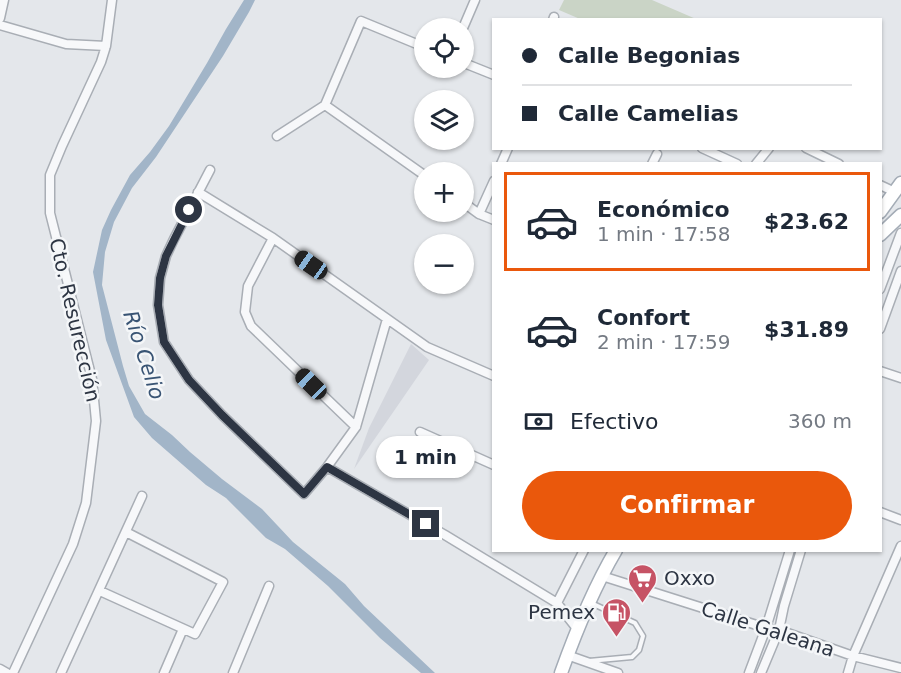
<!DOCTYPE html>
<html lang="es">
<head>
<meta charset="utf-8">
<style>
  body { margin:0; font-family:"DejaVu Sans",sans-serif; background:#f2f2f3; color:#1f2937; height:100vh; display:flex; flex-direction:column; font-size:22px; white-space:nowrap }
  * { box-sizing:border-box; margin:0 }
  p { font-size:20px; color:#747a83 }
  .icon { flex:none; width:33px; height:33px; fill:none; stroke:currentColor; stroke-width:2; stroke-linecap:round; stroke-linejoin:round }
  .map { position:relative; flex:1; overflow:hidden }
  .sheet { position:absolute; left:492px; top:162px; width:390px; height:390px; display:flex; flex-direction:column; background:#fff; border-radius:0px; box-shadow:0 2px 4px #0004 }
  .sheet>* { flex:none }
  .guide { position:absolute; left:492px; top:18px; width:390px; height:132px; border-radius:0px; box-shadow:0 2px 4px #0004; display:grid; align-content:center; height:132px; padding:0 30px; background:#fff }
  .controls { position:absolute; left:414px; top:18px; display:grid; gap:12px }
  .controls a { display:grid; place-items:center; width:60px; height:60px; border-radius:50%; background:#fff; box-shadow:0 2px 4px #0004; font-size:30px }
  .end { position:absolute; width:27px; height:27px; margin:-14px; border:8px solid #2d3543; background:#fff; box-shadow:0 0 0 3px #fff }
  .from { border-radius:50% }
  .bubble { position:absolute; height:42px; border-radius:21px; background:#fff; box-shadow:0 2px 4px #0004; font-size:20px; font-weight:700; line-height:42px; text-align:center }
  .car { position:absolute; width:18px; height:36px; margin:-18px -9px; border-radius:8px; box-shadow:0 0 4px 2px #0007; background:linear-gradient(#222 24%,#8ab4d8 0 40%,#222 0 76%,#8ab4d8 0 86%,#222 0) }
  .guide b { display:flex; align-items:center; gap:21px; height:57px; font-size:22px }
  .guide b+b { border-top:2px solid #e0e1e3 }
  .guide i { width:15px; height:15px; background:#1f2937 }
  ul { padding:10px 0 0; list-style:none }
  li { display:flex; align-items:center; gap:18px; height:99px; margin:0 12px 9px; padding:0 18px; border:3px solid transparent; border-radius:0px }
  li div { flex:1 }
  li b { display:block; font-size:22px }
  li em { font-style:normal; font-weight:700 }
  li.on { border-color:#ea580c }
  li>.icon { width:54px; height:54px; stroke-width:1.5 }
  .pay { display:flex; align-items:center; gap:15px; height:66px; padding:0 30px; font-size:22px }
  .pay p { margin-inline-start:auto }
  .button { display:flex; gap:12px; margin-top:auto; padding:12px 30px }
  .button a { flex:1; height:69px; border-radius:36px; background:#ea580c; color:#fff; font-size:24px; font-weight:700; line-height:69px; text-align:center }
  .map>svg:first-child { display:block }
  .built { fill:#d3d6dd }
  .green { fill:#cad4c6 }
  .water { fill:#a2b5c8 }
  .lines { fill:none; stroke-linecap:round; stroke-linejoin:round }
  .service-casing { stroke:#a9aeb5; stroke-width:7 }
  .minor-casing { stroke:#a9aeb5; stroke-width:11 }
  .primary-casing { stroke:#a4acb6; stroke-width:15 }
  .service { stroke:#f7f8fa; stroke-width:4 }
  .minor { stroke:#f7f8fa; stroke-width:8 }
  .primary { stroke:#fff; stroke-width:12 }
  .route { stroke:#2d3543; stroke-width:8 }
  .labels { text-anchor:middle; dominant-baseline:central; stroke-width:5; stroke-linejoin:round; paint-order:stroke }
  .street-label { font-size:20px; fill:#2d3543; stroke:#f4f6f8 }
  .poi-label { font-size:20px; fill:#2d3543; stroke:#f4f6f8; text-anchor:start }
  .water-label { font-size:21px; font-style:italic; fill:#395474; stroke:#f4f6f8 }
</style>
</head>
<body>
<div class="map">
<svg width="901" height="673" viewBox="0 0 901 673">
  <rect width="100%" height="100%" fill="#e4e7eb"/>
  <path class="built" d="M 411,344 L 429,360 L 354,469 L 369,428 Z"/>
  <path class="green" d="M 564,0 L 652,0 L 696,19 L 580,19 L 559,10 Z"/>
  <path class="water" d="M 244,0 L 255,0 L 249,12 L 223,56 L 156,157 L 132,188 L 114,222 L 105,252 L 102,285 L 123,366 L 129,386 L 145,414 L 172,435 L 190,452 L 222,479 L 262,509 L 293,542 L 345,584 L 364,606 L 435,673 L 421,673 L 380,638 L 328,586 L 285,549 L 266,538 L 226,498 L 206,485 L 152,438 L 134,417 L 106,340 L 93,272 L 102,230 L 111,210 L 130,175 L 150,152 L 169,126 L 207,63 L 226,29 Z"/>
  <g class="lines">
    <defs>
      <path id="service" d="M 589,661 L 632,657 L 639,650 L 643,636 L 635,623 L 591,603"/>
      <path id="minor" d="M 0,18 L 4,0
        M 553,20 L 554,17
        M 0,25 L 66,44 L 106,46
        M 463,28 L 475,0
        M 464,63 L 494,75
        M 325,105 L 424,175
        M 277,136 L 325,105 L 361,21 L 424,47
        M 702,148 L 737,164
        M 806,148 L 839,164
        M 501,164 L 508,148
        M 652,164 L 657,154
        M 756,164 L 769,148
        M 210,170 L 174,239 L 166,256 L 160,278 L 158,305 L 164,342 L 189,380 L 222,415 L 304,494 L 327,467 L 356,427 L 387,319
        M 880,185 L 895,192
        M 198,192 L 273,238 L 427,347 L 494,376
        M 464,203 L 479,214 L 494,220
        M 479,214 L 494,181
        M 273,238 L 248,286 L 245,312 L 251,326 L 356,427
        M 880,289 L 901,233
        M 880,329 L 901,271
        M 880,371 L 901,378
        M 420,432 L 494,465
        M 327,467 L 445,535 L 557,603 L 578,630
        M 880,512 L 901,520
        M 602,576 L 766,628 L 779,630 L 853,656 L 901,668
        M 100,591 L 195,634 L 223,582 L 126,532
        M 557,603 L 584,550
        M 567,655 L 618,673
        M 0,669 L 7,673
        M 13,673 L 73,544 L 86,503 L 96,421 L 92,379 L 50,213 L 50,175 L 62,146 L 101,62 L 106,46 L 112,0
        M 61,673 L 142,496
        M 164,673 L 183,629
        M 233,673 L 269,586
        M 749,673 L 766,628 L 790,550
        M 761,673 L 779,630 L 784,606 L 801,550
        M 848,673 L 853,656 L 901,546"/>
      <path id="primary" d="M 880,212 L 901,183
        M 880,235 L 901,215
        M 561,673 C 576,631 593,589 616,550"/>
    </defs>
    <use href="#service" class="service-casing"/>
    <use href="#minor" class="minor-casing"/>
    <use href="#primary" class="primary-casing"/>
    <use href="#service" class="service"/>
    <use href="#minor" class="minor"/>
    <use href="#primary" class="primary"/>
  </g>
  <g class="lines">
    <path class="route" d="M 189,210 L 166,256 L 160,278 L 158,305 L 164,342 L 189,380 L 222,415 L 304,494 L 327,467 L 426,524"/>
  </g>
  <defs>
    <symbol id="supermarket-pin" viewBox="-11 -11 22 30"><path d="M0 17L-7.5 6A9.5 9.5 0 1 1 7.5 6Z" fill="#c65365" stroke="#f4f6f8"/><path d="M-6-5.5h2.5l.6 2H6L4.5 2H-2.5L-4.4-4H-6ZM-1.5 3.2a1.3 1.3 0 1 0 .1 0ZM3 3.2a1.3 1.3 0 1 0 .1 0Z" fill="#fff"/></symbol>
    <symbol id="fuel-pin" viewBox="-11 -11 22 30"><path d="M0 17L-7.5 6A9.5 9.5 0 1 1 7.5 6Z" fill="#c65365" stroke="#f4f6f8"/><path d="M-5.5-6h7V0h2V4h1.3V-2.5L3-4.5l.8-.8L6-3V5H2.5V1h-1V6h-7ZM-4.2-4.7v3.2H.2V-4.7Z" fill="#fff"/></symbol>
  </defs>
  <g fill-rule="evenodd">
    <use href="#supermarket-pin" x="626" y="562" width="33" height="45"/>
    <use href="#fuel-pin" x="600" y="596" width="33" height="45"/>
  </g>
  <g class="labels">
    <g class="street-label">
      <text transform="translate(75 320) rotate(77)">Cto. Resurección</text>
      <text transform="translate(768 629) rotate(18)">Calle Galeana</text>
    </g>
    <g class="poi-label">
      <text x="664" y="578">Oxxo</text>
      <text x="595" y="612" text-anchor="end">Pemex</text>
    </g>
    <g class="water-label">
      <text transform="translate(144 355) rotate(72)">Río Celio</text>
    </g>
  </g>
</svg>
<div class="controls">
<a><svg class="icon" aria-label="locate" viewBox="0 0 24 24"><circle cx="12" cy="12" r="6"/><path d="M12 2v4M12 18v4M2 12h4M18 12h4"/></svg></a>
<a><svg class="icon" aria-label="layers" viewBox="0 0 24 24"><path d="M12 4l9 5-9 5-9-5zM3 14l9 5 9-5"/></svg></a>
<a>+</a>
<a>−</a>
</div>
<i class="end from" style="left:189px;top:210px"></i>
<i class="end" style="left:426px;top:524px"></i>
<div class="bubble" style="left:376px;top:436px;width:99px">1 min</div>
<i class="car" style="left:311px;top:265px;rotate:305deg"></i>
<i class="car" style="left:311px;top:384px;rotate:314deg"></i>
<div class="guide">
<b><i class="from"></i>Calle Begonias</b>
<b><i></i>Calle Camelias</b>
</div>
<section class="sheet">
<ul>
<li class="on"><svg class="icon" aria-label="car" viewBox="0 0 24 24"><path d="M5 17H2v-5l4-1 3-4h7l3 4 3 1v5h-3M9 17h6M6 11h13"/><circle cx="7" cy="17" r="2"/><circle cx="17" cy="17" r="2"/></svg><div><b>Económico</b><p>1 min · 17:58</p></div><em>$23.62</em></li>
<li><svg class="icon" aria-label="car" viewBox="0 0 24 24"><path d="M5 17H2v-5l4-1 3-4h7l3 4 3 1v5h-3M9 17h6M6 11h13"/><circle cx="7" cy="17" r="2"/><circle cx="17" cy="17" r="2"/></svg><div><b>Confort</b><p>2 min · 17:59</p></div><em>$31.89</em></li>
</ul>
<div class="pay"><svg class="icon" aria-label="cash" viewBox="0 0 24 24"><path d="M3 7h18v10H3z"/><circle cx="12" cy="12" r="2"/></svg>Efectivo<p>360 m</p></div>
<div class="button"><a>Confirmar</a></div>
</section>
</div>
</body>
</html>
